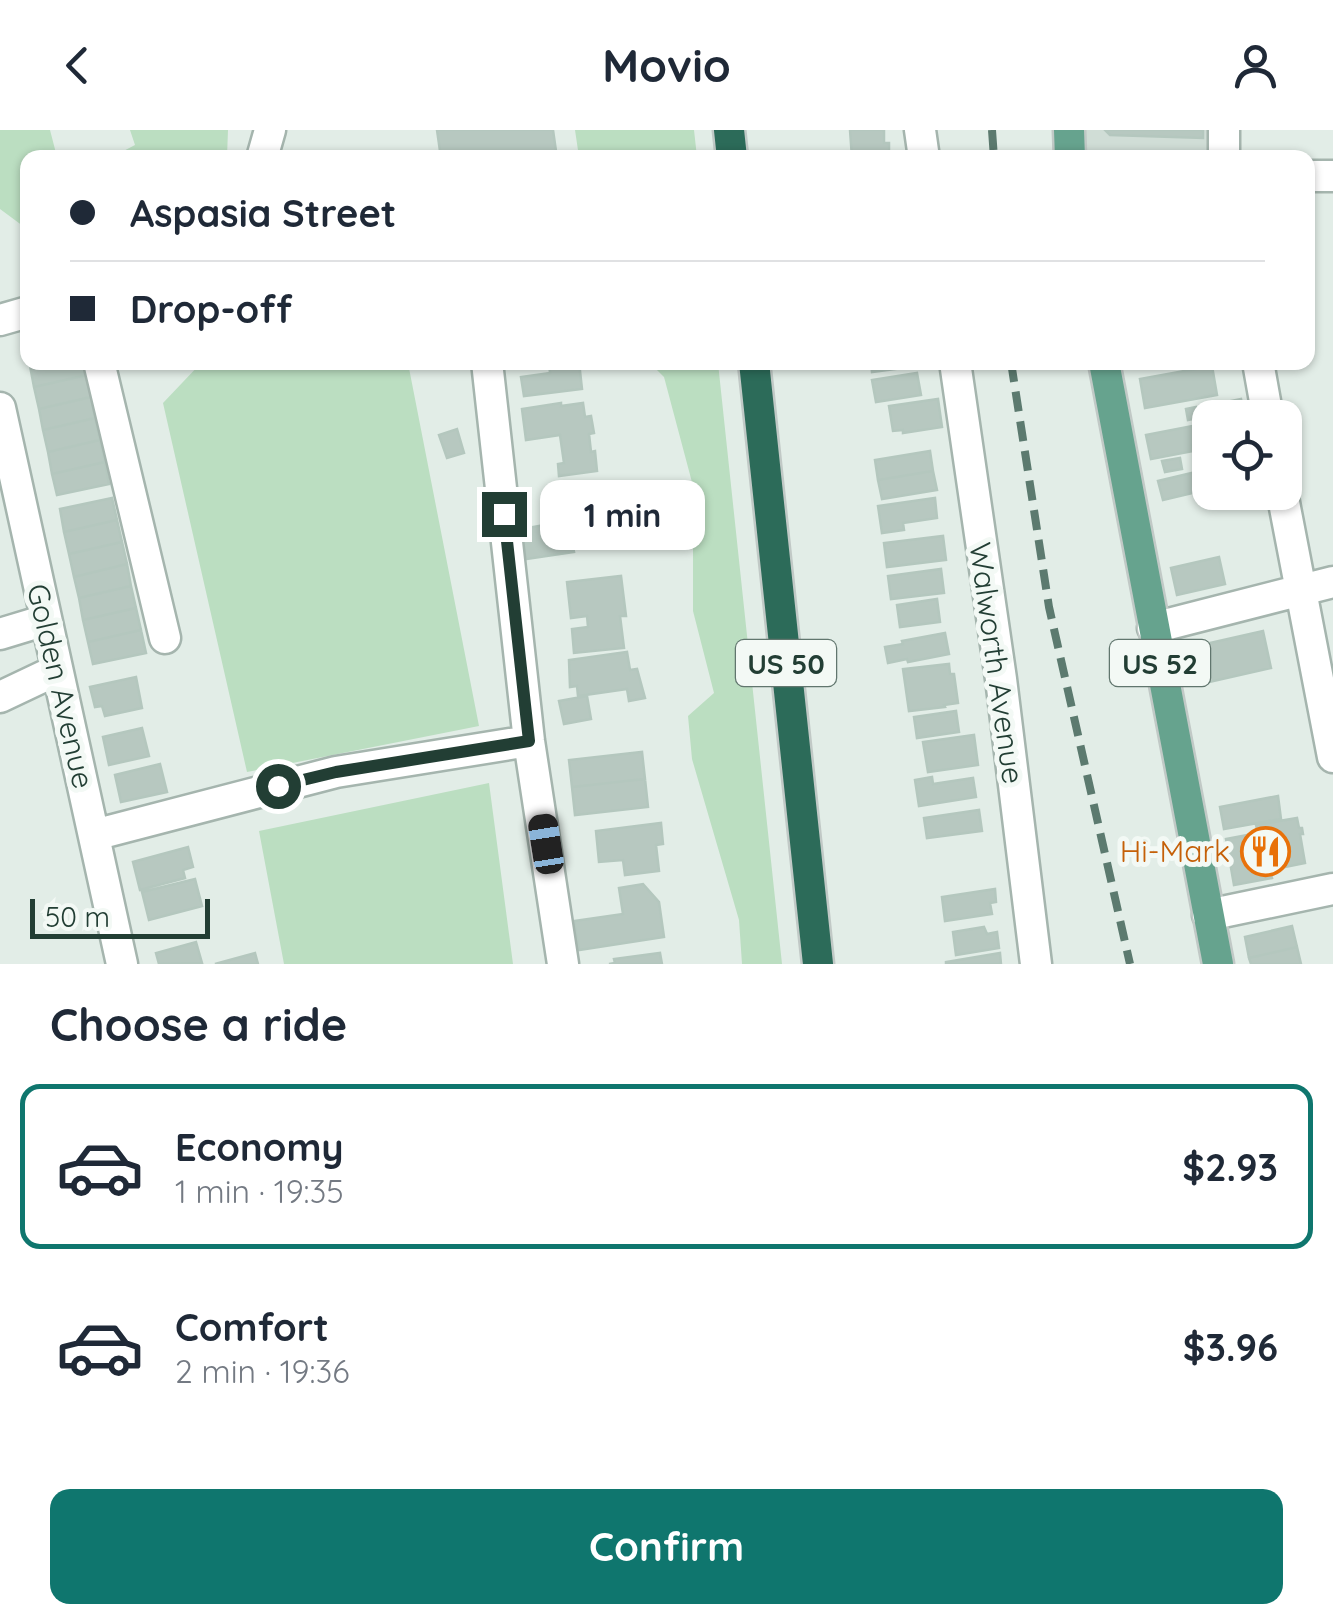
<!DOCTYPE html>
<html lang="en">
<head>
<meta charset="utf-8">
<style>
  body { margin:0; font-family:Quicksand,sans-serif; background:#f6f6f7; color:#1f2937; height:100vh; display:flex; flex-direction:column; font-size:38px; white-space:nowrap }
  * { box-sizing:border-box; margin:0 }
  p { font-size:32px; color:#747a83 }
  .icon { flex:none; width:55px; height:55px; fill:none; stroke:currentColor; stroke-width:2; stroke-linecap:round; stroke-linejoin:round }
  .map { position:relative; height:834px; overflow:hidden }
  .panel { display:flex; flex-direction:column; background:#fff; flex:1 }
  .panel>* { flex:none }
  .top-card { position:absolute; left:20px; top:20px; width:1295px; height:220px; border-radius:20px; box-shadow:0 2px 8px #0004; display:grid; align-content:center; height:220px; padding:0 50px; background:#fff }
  .fabs { position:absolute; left:1192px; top:270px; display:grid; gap:20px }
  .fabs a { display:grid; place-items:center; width:110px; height:110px; border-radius:20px; background:#fff; box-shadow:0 2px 8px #0004; font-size:50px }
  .scale { position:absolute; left:30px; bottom:25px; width:180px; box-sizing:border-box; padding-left:10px; border:5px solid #223e34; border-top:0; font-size:28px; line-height:35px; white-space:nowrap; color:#223e34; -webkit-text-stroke:8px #f3f9f5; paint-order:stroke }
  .end { position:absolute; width:45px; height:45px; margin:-22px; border:12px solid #223e34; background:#fff; box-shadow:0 0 0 5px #fff }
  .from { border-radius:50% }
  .bubble { position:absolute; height:70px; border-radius:20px; background:#fff; box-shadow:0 2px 8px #0004; font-size:32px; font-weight:800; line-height:70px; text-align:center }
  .car { position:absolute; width:30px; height:60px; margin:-30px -15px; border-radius:12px; box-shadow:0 0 8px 2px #0007; background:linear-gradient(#222 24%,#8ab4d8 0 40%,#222 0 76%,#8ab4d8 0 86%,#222 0) }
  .top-card b { display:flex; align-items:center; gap:35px; height:95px; font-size:38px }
  .top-card b+b { border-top:2px solid #e0e1e3 }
  .top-card i { width:25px; height:25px; background:#1f2937 }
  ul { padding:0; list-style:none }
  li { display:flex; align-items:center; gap:30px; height:165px; margin:0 20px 15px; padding:0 30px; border:5px solid transparent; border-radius:20px }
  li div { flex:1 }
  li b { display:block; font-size:38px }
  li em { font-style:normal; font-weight:800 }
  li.on { border-color:#0f766e }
  li>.icon { width:90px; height:90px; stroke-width:1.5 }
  h2 { padding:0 50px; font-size:45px; line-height:120px }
  .cta { display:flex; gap:20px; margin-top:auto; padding:20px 50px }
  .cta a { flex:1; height:115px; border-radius:20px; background:#0f766e; color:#fff; font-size:40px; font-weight:800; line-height:115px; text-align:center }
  header { display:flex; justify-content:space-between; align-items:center; height:130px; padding:0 50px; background:#fff; font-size:45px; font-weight:800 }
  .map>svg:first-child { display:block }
  .built { fill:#d0ddd6 }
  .green { fill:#bbdec1 }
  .building { fill:#b7c8c0; stroke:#b4c7be; stroke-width:2.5 }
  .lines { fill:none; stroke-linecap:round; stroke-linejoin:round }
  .minor-casing { stroke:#a5b5ae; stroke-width:35 }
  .major-casing { stroke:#c1c9c6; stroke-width:35 }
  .highway-casing { stroke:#c1c9c6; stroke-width:35 }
  .minor { stroke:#fff; stroke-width:30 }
  .major { stroke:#66a38e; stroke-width:30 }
  .highway { stroke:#2c6b59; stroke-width:30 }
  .rail { stroke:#5c7a6f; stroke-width:8; stroke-dasharray:20 10; stroke-linecap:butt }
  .route { stroke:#223e34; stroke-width:12 }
  .labels { text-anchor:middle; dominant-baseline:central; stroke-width:10; stroke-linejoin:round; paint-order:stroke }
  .shield { fill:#f3f9f5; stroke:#61766e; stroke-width:2.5 }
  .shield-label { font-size:28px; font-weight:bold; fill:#223e34 }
  .street-label { font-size:30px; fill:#223e34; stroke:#f3f9f5 }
  .food-label { font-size:30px; fill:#c56008; stroke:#f3f9f5; text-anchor:end }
</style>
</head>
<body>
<header><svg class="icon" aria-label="back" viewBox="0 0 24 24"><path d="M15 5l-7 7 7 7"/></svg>Movio<svg class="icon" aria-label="person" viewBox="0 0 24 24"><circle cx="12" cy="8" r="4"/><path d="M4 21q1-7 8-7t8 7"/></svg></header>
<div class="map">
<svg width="1333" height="834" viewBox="0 0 1333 834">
  <rect width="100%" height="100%" fill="#e2ede7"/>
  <path class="built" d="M 1069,0 L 1224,0 L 1224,27 L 1070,27 Z"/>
  <path class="green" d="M 0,0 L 50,0 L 57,27 L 28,28 L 27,99 L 0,79 Z
    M 130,0 L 228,0 L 227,27 L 112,27 L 135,15 Z
    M 575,0 L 694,0 L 697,27 L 579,27 Z
    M 201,233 L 408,233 L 479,596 L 247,642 L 163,273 Z
    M 650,233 L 718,233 L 782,834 L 742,834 L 739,790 L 692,629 L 688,586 L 714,563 L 693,481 L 693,356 L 664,247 Z
    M 489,653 L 513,834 L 284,834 L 259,701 Z"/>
  <path class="building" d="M 437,0 L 553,0 L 557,28 L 441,28 Z
    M 850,0 L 884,0 L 884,13 L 889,13 L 889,26 L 852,28 Z
    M 1105,0 L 1203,0 L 1203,8 L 1110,5 Z
    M 44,232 L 84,232 L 87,245 L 34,257 L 30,236 Z
    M 579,232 L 582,259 L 524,266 L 521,247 L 550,243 L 549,233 Z
    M 871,232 L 917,232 L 918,236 L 872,242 Z
    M 1212,236 L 1217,265 L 1145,278 L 1140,249 Z
    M 917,243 L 921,265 L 876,272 L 872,250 Z
    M 87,245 L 91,267 L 39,279 L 34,257 Z
    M 91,267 L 95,288 L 43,300 L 39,279 Z
    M 938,269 L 942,297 L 903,303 L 903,300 L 893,301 L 889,276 Z
    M 1241,269 L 1243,279 L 1214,284 L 1212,275 Z
    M 561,273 L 561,276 L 583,273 L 585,287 L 591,286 L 594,303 L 589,304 L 591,322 L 595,321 L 597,341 L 559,346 L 558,334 L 564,333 L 560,305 L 526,310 L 522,279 Z
    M 1196,277 L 1198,288 L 1188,290 L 1186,279 Z
    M 95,288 L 100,310 L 48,322 L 43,300 Z
    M 1210,290 L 1210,311 L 1192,315 L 1193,321 L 1151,329 L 1146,305 L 1203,294 L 1203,291 Z
    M 457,299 L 464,323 L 447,328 L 439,305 Z
    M 100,310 L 105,332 L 52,344 L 48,322 Z
    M 930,321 L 933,341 L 878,350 L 875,330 Z
    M 1180,328 L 1182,339 L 1165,342 L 1162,331 Z
    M 105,332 L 109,354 L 57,365 L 52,344 Z
    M 1204,340 L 1209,359 L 1163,370 L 1158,351 Z
    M 933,341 L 937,360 L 882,369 L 878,350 Z
    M 610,355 L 612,365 L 617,364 L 620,380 L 626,379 L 631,405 L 601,410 L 599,391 L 582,394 L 584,404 L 571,406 L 574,422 L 526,429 L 522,399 L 550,394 L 546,370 L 577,365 L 576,360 Z
    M 112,368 L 117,390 L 64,402 L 60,379 Z
    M 935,368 L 937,388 L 903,393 L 904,400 L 882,403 L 878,376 Z
    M 117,390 L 122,412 L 69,424 L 64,402 Z
    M 943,406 L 946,430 L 887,437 L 884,413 Z
    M 122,412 L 127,434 L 74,447 L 69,424 Z
    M 1219,427 L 1225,454 L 1177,465 L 1171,438 Z
    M 127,434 L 131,456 L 79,468 L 74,447 Z
    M 941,439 L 944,463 L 891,469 L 888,446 Z
    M 621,446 L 626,486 L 620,486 L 624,518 L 574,523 L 572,499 L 588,497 L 587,486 L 571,488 L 567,452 Z
    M 131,456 L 136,478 L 83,490 L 79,468 Z
    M 937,469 L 940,492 L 900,497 L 897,475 Z
    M 136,478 L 141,500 L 88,512 L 83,490 Z
    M 141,500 L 146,523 L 93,534 L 88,512 Z
    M 1263,501 L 1271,538 L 1196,555 L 1188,518 Z
    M 945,503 L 949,524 L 908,532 L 907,529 L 888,533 L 885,517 L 903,514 L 902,511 Z
    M 627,522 L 630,540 L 637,539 L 645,568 L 629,571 L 627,559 L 578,566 L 577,556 L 570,557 L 569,530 Z
    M 949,534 L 950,544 L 954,544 L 958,573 L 944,575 L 945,577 L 909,581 L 903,539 Z
    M 136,547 L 142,578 L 105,586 L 102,576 L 95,577 L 90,557 Z
    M 587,566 L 591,589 L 564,594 L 559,571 Z
    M 956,581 L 959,602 L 917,608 L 914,587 Z
    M 142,598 L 149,626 L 109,635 L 103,607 Z
    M 974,605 L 978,635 L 928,642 L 923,612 Z
    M 642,622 L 645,649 L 572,657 L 569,630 Z
    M 160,634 L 167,662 L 121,672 L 115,645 Z
    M 932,647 L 933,654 L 973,648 L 976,667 L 919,676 L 915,650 Z
    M 645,649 L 648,677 L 575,685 L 572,657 Z
    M 1278,666 L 1281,689 L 1224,699 L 1220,677 Z
    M 979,680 L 982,701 L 927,708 L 924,688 Z
    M 1297,688 L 1299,698 L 1302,698 L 1303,704 L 1300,704 L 1305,733 L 1270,740 L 1272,748 L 1234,755 L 1226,709 L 1258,703 L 1256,695 Z
    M 661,693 L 663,714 L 656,715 L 659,741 L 625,745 L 623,730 L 599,732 L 596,701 Z
    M 188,717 L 193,737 L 183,740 L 185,748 L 140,760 L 133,732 Z
    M 195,749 L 202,776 L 149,790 L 142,762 Z
    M 643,754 L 659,772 L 664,807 L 579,820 L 574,791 L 623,784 L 619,758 Z
    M 995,759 L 996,772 L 990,773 L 992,784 L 945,791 L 942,767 Z
    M 1292,796 L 1297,817 L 1249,828 L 1245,807 Z
    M 984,797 L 987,804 L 997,802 L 999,818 L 956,825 L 953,802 Z
    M 196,812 L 202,833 L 159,834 L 156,823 Z
    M 1297,817 L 1301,834 L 1251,834 L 1249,828 Z
    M 255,823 L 258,834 L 215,834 Z
    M 660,823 L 662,834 L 609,834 L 615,833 L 614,829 Z
    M 1000,823 L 1001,834 L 946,834 L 946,832 Z"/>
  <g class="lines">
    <defs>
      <path id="minor" d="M 920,0 L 924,28
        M 262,28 L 270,0
        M 1224,28 L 1224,0
        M 1308,46 L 1333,46
        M 0,190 L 28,182
        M 99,232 L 165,508
        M 487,232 L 529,611 L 563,834
        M 955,232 L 1001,549 L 1036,834
        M 1258,232 L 1268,288
        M 0,278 L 122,834
        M 1282,362 L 1333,627
        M 1153,498 L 1333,452
        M 0,504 L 46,490
        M 0,567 L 57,540
        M 94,705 L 336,642 L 529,611
        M 1208,785 L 1333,759"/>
      <path id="major" d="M 1069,0 L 1070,28
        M 1104,232 L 1218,834"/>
      <path id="highway" d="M 729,0 L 732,28
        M 754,232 L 818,834"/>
    </defs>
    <use href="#minor" class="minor-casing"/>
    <use href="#major" class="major-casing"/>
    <use href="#highway" class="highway-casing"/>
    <use href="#minor" class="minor"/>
    <use href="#major" class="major"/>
    <use href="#highway" class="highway"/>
    <path class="rail" d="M 992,0 L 994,28
      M 1011,232 L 1049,477 L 1130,834"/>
  </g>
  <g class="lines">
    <path class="route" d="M 278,656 L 336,642 L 529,611 L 504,384"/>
  </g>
  <defs>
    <symbol id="restaurant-ring" viewBox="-11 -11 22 22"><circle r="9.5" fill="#f3f9f5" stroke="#e8710a" stroke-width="1.5"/><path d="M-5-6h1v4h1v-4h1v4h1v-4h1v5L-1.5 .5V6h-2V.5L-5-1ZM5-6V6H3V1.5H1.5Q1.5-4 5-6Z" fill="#e8710a"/></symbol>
  </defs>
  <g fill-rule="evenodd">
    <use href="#restaurant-ring" x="1238" y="694" width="55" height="55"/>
  </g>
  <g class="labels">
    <g class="shield">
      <rect x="736" y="510" width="100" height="46" rx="8"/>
      <rect x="1110" y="510" width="100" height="46" rx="8"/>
    </g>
    <g class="shield-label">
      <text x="786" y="533">US 50</text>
      <text x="1160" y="533">US 52</text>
    </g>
    <g class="street-label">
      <text transform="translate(997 533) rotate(82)">Walworth Avenue</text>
      <text transform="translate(61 556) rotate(77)">Golden Avenue</text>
    </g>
    <g class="food-label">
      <text x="1230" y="721">Hi-Mark</text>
    </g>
  </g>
</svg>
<div class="fabs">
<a><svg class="icon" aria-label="locate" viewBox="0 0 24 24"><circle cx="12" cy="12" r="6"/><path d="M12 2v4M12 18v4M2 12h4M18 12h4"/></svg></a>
</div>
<div class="scale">50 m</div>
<i class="end from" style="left:278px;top:656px"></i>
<i class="end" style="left:504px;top:384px"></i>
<div class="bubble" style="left:540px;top:350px;width:165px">1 min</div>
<i class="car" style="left:546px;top:714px;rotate:351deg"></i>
<div class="top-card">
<b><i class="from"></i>Aspasia Street</b>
<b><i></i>Drop-off</b>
</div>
</div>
<section class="panel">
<h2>Choose a ride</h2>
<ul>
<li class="on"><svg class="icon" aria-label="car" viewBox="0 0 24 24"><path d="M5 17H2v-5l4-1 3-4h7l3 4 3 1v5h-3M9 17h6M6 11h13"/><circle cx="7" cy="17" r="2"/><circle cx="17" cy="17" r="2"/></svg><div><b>Economy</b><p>1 min · 19:35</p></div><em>$2.93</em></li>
<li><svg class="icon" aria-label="car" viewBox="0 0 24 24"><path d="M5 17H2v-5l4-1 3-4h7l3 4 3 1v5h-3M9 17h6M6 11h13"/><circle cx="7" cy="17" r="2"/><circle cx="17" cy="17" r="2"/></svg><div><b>Comfort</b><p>2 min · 19:36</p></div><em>$3.96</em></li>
</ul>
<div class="cta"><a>Confirm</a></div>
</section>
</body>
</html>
